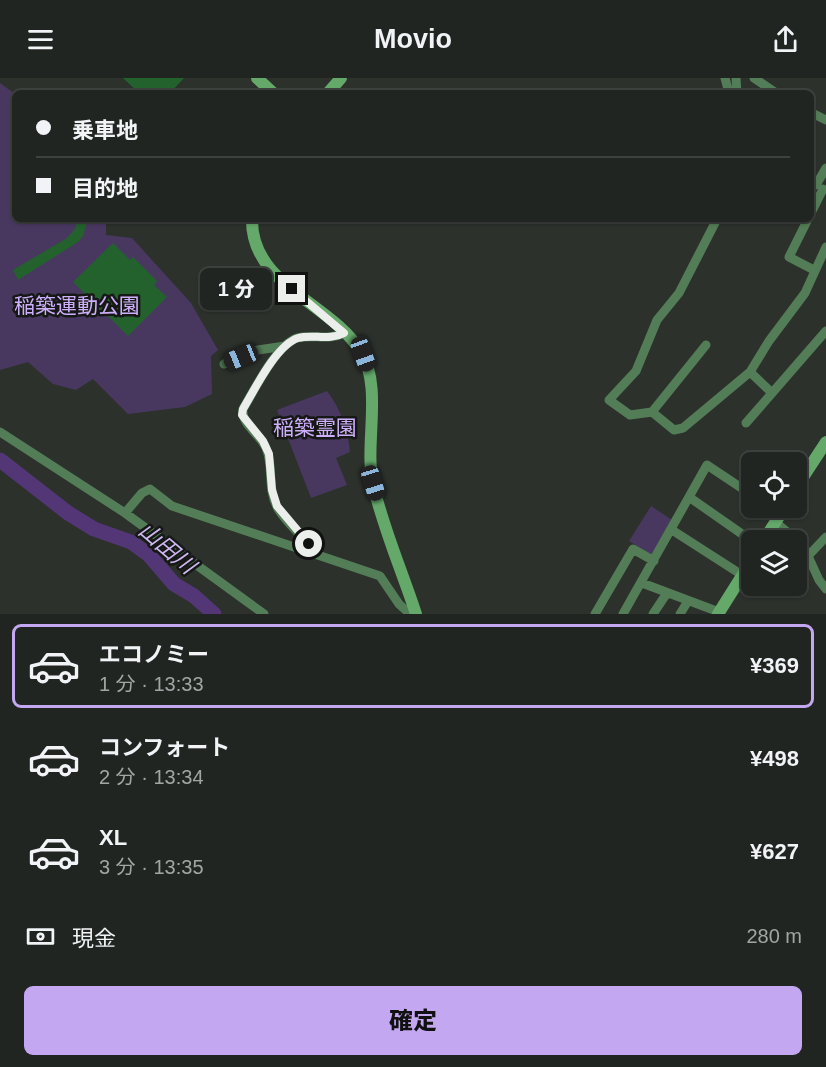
<!DOCTYPE html>
<html lang="ja">
<head>
<meta charset="utf-8">
<style>
  body { margin:0; font-family:Arial,"Noto Sans JP",sans-serif; background:#2d312e; color:#f1f3f6; height:100vh; display:flex; flex-direction:column; font-size:22px; white-space:nowrap }
  * { box-sizing:border-box; margin:0 }
  p { font-size:20px; color:#a2a5a5 }
  .icon { flex:none; width:33px; height:33px; fill:none; stroke:currentColor; stroke-width:2; stroke-linecap:round; stroke-linejoin:round }
  .map { position:relative; height:536px; overflow:hidden }
  .drawer { display:flex; flex-direction:column; background:#212521; flex:1 }
  .drawer>* { flex:none }
  .hud { position:absolute; left:12px; top:12px; width:802px; height:132px; border-radius:9px; box-shadow:0 2px 4px #0004,0 0 0 2px #3e423f; display:grid; align-content:center; height:132px; padding:0 24px; background:#212521 }
  .buttons { position:absolute; left:741px; top:374px; display:grid; gap:12px }
  .buttons a { display:grid; place-items:center; width:66px; height:66px; border-radius:9px; background:#212521; box-shadow:0 2px 4px #0004,0 0 0 2px #3e423f; font-size:30px }
  .end { position:absolute; width:27px; height:27px; margin:-14px; border:8px solid #ebeeeb; background:#111; box-shadow:0 0 0 3px #111 }
  .from { border-radius:50% }
  .bubble { position:absolute; height:42px; border-radius:9px; background:#212521; box-shadow:0 2px 4px #0004,0 0 0 2px #3e423f; font-size:20px; font-weight:800; line-height:42px; text-align:center }
  .car { position:absolute; width:18px; height:36px; margin:-18px -9px; border-radius:8px; box-shadow:0 0 4px 2px #0007; background:linear-gradient(#222 24%,#8ab4d8 0 40%,#222 0 76%,#8ab4d8 0 86%,#222 0) }
  .hud b { display:flex; align-items:center; gap:21px; height:57px; font-size:22px }
  .hud b+b { border-top:2px solid #3e423f }
  .hud i { width:15px; height:15px; background:#f1f3f6 }
  ul { padding:10px 0 0; list-style:none }
  li { display:flex; align-items:center; gap:18px; height:84px; margin:0 12px 9px; padding:0 12px; border:3px solid transparent; border-radius:9px }
  li div { flex:1 }
  li b { display:block; font-size:22px }
  li em { font-style:normal; font-weight:800 }
  li.on { border-color:#c4a7f1 }
  li>.icon { width:54px; height:54px; stroke-width:1.5 }
  .pay { display:flex; align-items:center; gap:15px; height:66px; padding:0 24px; font-size:22px }
  .pay p { margin-inline-start:auto }
  .cta { display:flex; gap:12px; margin-top:auto; padding:12px 24px }
  .cta a { flex:1; height:69px; border-radius:9px; background:#c4a7f1; color:#111; font-size:24px; font-weight:800; line-height:69px; text-align:center }
  header { display:flex; justify-content:space-between; align-items:center; height:78px; padding:0 24px; background:#212521; font-size:27px; font-weight:800 }
  .map>svg:first-child { display:block }
  .green { fill:#483860 }
  .lines { fill:none; stroke-linecap:round; stroke-linejoin:round }
  .river { stroke:#523676; stroke-width:15 }
  .building { fill:#23622c }
  .street { stroke:#537d56; stroke-width:9 }
  .secondary { stroke:#64a86a; stroke-width:12 }
  .route { stroke:#ebeeeb; stroke-width:8 }
  .labels { text-anchor:middle; dominant-baseline:central; stroke-width:5; stroke-linejoin:round; paint-order:stroke }
  .park-label { font-size:21px; fill:#cdaffb; stroke:#161816 }
  .water-label { font-size:22px; font-style:italic; fill:#cfb9f2; stroke:#161816 }
</style>
</head>
<body>
<header><svg class="icon" aria-label="menu" viewBox="0 0 24 24"><path d="M4 6h16M4 12h16M4 18h16"/></svg>Movio<svg class="icon" aria-label="share" viewBox="0 0 24 24"><path d="M12 15V3M7 8l5-5 5 5M5 13v7h14v-7"/></svg></header>
<div class="map">
<svg width="826" height="536" viewBox="0 0 826 536">
  <rect width="100%" height="100%" fill="#2c312c"/>
  <path class="green" d="M 0,5 L 15,16 L 15,141 L 106,141 L 106,157 L 132,160 L 191,225 L 218,272 L 211,278 L 212,316 L 185,329 L 128,336 L 93,301 L 76,312 L 53,306 L 28,284 L 0,292 Z
    M 327,313 C 341,331 348,352 350,374 L 336,380 L 347,407 L 311,420 L 277,332 Z
    M 651,428 L 672,442 L 652,477 L 629,463 Z"/>
  <g class="lines">
    <path class="river" d="M 0,382 L 68,435 L 94,451 L 131,464 L 149,477 L 174,506 L 194,518 L 214,536"/>
  </g>
  <path class="building" d="M 123,0 L 184,0 L 170,15 L 139,15 Z
    M 78,141 L 88,141 L 83,158 L 78,164 L 18,202 L 13,192 L 67,160 L 75,151 Z
    M 113,165 L 130,182 L 133,179 L 157,203 L 154,207 L 167,219 L 128,258 L 105,235 L 102,237 L 92,228 L 94,225 L 73,204 Z"/>
  <g class="lines">
    <path class="street" d="M 725,0 L 729,15
      M 736,0 L 737,15
      M 754,0 L 776,15
      M 812,35 L 826,42
      M 816,107 L 826,90
      M 812,133 L 823,111
      M 717,141 L 679,215 L 657,242 L 636,293 L 609,322 L 630,337 L 652,334 L 674,352 L 683,350 L 750,294 L 769,263 L 805,215 L 826,169
      M 808,141 L 789,179 L 814,192
      M 224,286 L 258,272 L 285,268
      M 750,294 L 771,314
      M 652,334 L 706,267
      M 746,345 L 826,253
      M 0,354 L 125,435 L 264,536
      M 689,419 L 752,463
      M 769,429 L 780,436
      M 125,435 L 142,415 L 150,411 L 172,428 L 380,498 L 399,526 L 410,536
      M 775,444 L 803,467 L 819,502 L 826,511
      M 672,452 L 742,497
      M 317,474 C 304,460 286,445 277,429 C 267,410 274,388 266,370 C 260,356 241,347 243,331 C 254,313 276,267 297,260 C 313,256 329,263 344,255
      M 808,478 L 826,459
      M 642,505 L 719,534
      M 595,536 L 633,471 L 654,483
      M 623,536 L 707,387 L 752,417
      M 653,536 L 667,515
      M 680,536 L 688,523"/>
    <path class="secondary" d="M 257,0 L 273,15
      M 328,15 L 341,0
      M 252,141 C 251,208 332,225 361,274 C 383,310 364,366 373,406 C 383,450 402,493 416,536
      M 796,410 L 826,364
      M 764,462 L 785,429
      M 718,536 L 752,482"/>
  </g>
  <g class="lines">
    <path class="route" d="M 292,211 L 344,255 C 329,263 313,256 298,260 C 276,267 254,313 243,331 L 242,337 L 263,363 L 269,376 L 272,412 L 277,428 L 309,466"/>
  </g>
  <g class="labels">
    <g class="park-label">
      <text x="77" y="227">稲築運動公園</text>
      <text x="315" y="349">稲築霊園</text>
    </g>
    <g class="water-label">
      <text transform="translate(167 470) rotate(40)">山田川</text>
    </g>
  </g>
</svg>
<div class="buttons">
<a><svg class="icon" aria-label="locate" viewBox="0 0 24 24"><circle cx="12" cy="12" r="6"/><path d="M12 2v4M12 18v4M2 12h4M18 12h4"/></svg></a>
<a><svg class="icon" aria-label="layers" viewBox="0 0 24 24"><path d="M12 4l9 5-9 5-9-5zM3 14l9 5 9-5"/></svg></a>
</div>
<i class="end from" style="left:309px;top:466px"></i>
<i class="end" style="left:292px;top:211px"></i>
<div class="bubble" style="left:200px;top:190px;width:72px">1 分</div>
<i class="car" style="left:363px;top:276px;rotate:160deg"></i>
<i class="car" style="left:241px;top:279px;rotate:248deg"></i>
<i class="car" style="left:373px;top:405px;rotate:163deg"></i>
<div class="hud">
<b><i class="from"></i>乗車地</b>
<b><i></i>目的地</b>
</div>
</div>
<section class="drawer">
<ul>
<li class="on"><svg class="icon" aria-label="car" viewBox="0 0 24 24"><path d="M5 17H2v-5l4-1 3-4h7l3 4 3 1v5h-3M9 17h6M6 11h13"/><circle cx="7" cy="17" r="2"/><circle cx="17" cy="17" r="2"/></svg><div><b>エコノミー</b><p>1 分 · 13:33</p></div><em>¥369</em></li>
<li><svg class="icon" aria-label="car" viewBox="0 0 24 24"><path d="M5 17H2v-5l4-1 3-4h7l3 4 3 1v5h-3M9 17h6M6 11h13"/><circle cx="7" cy="17" r="2"/><circle cx="17" cy="17" r="2"/></svg><div><b>コンフォート</b><p>2 分 · 13:34</p></div><em>¥498</em></li>
<li><svg class="icon" aria-label="car" viewBox="0 0 24 24"><path d="M5 17H2v-5l4-1 3-4h7l3 4 3 1v5h-3M9 17h6M6 11h13"/><circle cx="7" cy="17" r="2"/><circle cx="17" cy="17" r="2"/></svg><div><b>XL</b><p>3 分 · 13:35</p></div><em>¥627</em></li>
</ul>
<div class="pay"><svg class="icon" aria-label="cash" viewBox="0 0 24 24"><path d="M3 7h18v10H3z"/><circle cx="12" cy="12" r="2"/></svg>現金<p>280 m</p></div>
<div class="cta"><a>確定</a></div>
</section>
</body>
</html>
